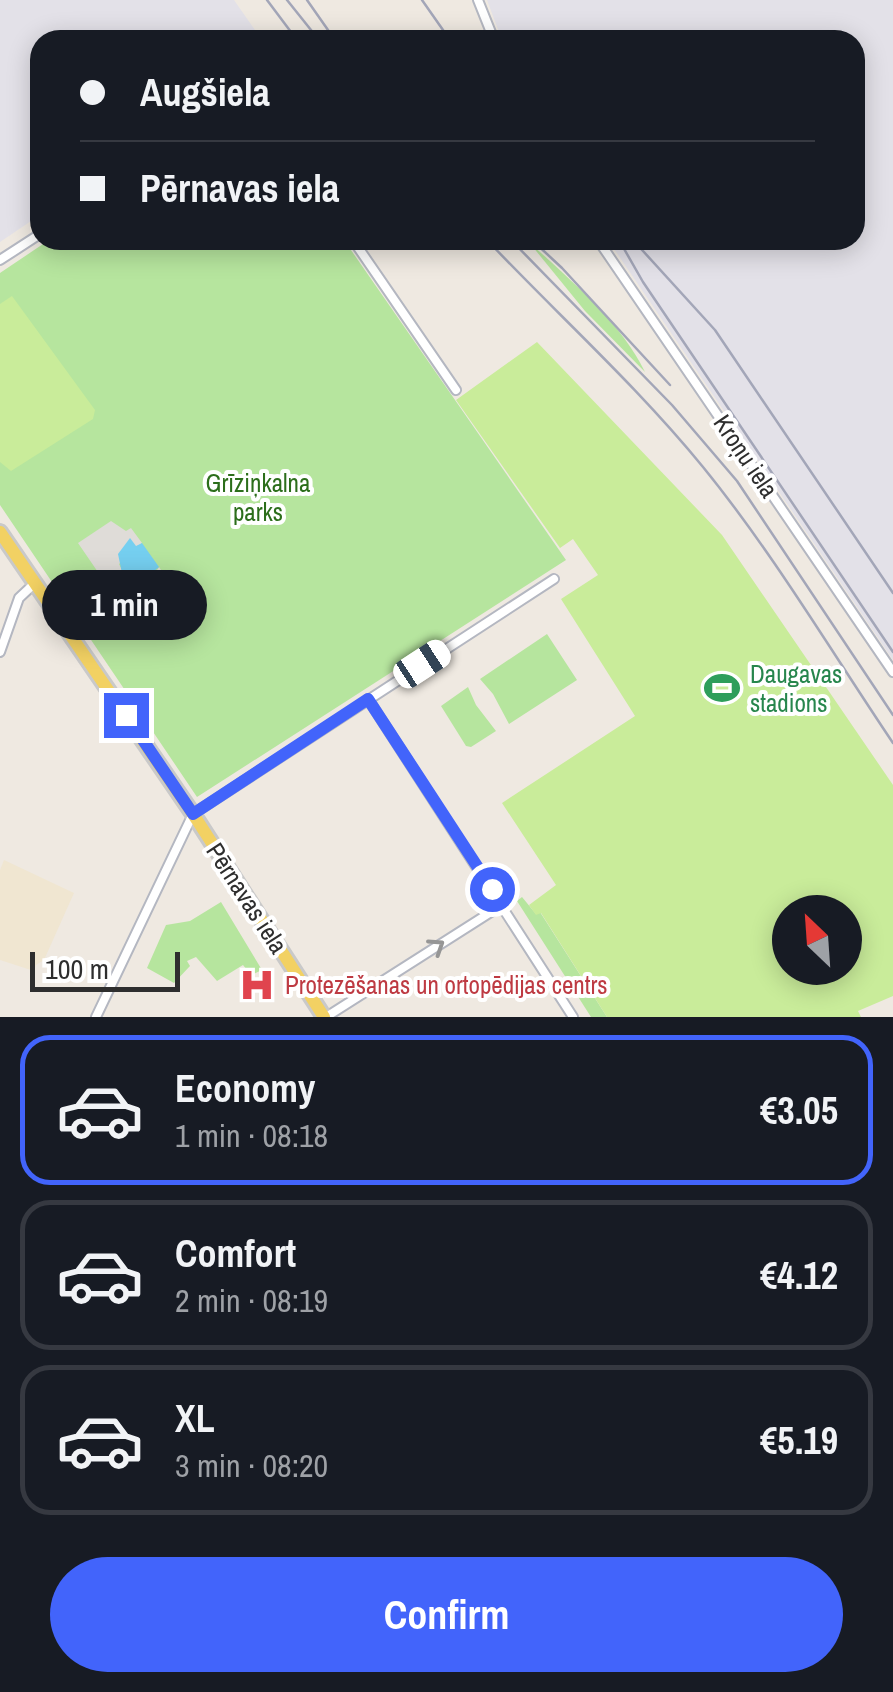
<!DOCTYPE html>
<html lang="en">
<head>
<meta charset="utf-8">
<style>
  body { margin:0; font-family:"Archivo Narrow",sans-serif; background:#242831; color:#f1f3f6; height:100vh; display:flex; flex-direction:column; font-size:38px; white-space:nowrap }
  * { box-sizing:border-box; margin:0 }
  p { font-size:32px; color:#9ea1a6 }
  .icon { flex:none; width:55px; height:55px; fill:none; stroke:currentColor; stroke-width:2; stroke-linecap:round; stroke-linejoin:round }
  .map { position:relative; height:1017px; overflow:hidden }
  .details { display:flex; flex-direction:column; background:#171b24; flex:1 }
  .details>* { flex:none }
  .hud { position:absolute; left:30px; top:30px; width:835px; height:220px; border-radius:30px; box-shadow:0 5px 25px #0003; display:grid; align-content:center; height:220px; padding:0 50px; background:#171b24 }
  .needle { width:65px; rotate:335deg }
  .tools { position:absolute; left:772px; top:895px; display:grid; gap:20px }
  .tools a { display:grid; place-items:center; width:90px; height:90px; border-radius:50%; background:#171b24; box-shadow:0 5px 25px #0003; font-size:50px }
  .scale { position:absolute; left:30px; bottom:25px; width:150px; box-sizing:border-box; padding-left:10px; border:5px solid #2e2e2e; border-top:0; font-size:28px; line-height:35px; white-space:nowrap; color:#2e2e2e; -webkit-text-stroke:8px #fff; paint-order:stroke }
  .end { position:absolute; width:45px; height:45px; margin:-22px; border:12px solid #4264fb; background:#fff; box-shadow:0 0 0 5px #fff }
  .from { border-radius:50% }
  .bubble { position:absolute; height:70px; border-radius:35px; background:#171b24; box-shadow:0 5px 25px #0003; font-size:32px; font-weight:700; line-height:70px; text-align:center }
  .car { position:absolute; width:30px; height:60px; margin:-30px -15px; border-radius:12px; box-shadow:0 0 8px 2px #0007; background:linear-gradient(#fff 24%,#345 0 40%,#fff 0 76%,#345 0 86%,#fff 0) }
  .hud b { display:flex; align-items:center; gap:35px; height:95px; font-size:38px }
  .hud b+b { border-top:2px solid #363941 }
  .hud i { width:25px; height:25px; background:#f1f3f6 }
  ul { padding:18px 0 0; list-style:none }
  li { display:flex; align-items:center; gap:30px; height:150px; margin:0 20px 15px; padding:0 30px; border:5px solid #363941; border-radius:30px }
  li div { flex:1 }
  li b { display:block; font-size:38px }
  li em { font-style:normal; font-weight:700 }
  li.selected { border-color:#4264fb }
  li>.icon { width:90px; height:90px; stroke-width:1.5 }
  .action { display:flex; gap:20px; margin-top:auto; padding:20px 50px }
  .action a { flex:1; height:115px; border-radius:60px; background:#4264fb; color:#fff; font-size:40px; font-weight:700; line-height:115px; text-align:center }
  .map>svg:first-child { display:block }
  .industrial { fill:#e3e1e8 }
  .education { fill:#f0e6d1 }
  .green { fill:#b6e59e }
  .pitch { fill:#c9ec9a; fill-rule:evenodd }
  .plaza { fill:#dfdcd8 }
  .water { fill:#75cff0 }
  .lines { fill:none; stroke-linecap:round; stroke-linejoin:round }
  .minor-casing { stroke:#b4b7c1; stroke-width:12 }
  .primary-casing { stroke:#c9c9c9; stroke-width:18 }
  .minor { stroke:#fff; stroke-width:8 }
  .primary { stroke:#f2d163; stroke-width:12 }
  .rail { stroke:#a3a6b8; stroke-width:2.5 }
  .oneway { stroke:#969696 }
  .route { stroke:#4264fb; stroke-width:12 }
  .labels { text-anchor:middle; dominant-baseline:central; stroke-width:8; stroke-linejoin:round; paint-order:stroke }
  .street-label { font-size:25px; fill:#2e2e2e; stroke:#fff }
  .park-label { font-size:25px; fill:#2c6e1b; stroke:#fff }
  .leisure-label { font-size:25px; fill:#27864d; stroke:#fff; text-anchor:start }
  .health-label { font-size:25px; fill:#be3a42; stroke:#fff; text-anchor:start }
</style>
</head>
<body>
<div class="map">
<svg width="893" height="1017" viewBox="0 0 893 1017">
  <rect width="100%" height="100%" fill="#efe9e1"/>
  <path class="industrial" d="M 0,0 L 234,0 L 262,40 L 40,40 L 40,215 L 0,242 Z
    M 487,0 L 893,0 L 893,660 L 608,240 L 855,240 L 855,40 L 502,40 Z"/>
  <path class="education" d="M 4,860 L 74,893 L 44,960 L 36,965 L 34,971 L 0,960 L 0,870 Z"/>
  <path class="green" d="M 49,240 L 344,240 L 566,560 L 197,797 L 0,505 L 0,273 Z
    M 528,241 C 570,280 620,321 645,372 L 585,311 Z
    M 547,634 L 577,680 L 509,724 L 493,694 L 480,679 Z
    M 468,687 L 476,705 L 496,731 L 471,747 L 466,746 L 441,706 Z
    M 522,897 L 536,914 L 540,912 L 607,1017 L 591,1017 L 517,901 Z
    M 221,902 L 262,970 L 251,975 L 243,965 L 217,981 L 196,957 L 187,961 L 190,966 L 174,983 L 147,968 L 166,925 L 190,921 Z"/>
  <path class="pitch" d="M 12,296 L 95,410 L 93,419 L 11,471 L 0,462 L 0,304 Z
    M 537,342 L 722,535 L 893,785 L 893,996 L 858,1011 L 861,1017 L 607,1017 L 541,913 L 536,915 L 529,905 L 556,885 L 502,803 L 635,716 L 561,599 L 598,575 L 573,539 L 560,548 L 456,400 ZM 790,912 L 845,912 L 845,968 L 790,968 Z"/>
  <path class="plaza" d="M 111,521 L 126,531 L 131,528 L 142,543 L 119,564 L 126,578 L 134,583 L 148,585 L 159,567 L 170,583 L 166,587 L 170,593 L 169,600 L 145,616 L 150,624 L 139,632 L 78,543 Z"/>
  <path class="water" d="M 130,538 L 136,546 L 142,543 L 159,567 L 154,571 L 160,580 L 139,585 L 122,573 L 118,554 Z"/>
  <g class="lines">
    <defs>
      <path id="minor" d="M 478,0 L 494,40
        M 353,240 L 456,390
        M 598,240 L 893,672
        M 0,260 L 40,234
        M 0,652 L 19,598 L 35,583
        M 368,699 L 573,1017
        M 96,1017 L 193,814 L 554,579
        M 326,1017 L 502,905"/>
      <path id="primary" d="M 0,532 L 197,820 L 324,1017"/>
    </defs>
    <use href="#minor" class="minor-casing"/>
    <use href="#primary" class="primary-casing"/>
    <use href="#minor" class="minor"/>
    <use href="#primary" class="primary"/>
    <path class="rail" d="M 267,0 L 297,40
      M 287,0 L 319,40
      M 307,0 L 335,40
      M 422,0 L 450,40
      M 487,240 C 559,316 637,386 703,467 C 773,553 831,651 893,743
      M 511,240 L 672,405 L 737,481 L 893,715
      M 532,240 L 562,268 L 670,385
      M 619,240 L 643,282 L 893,652
      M 633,240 L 715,330 L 893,593"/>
  </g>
  <defs><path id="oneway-chevron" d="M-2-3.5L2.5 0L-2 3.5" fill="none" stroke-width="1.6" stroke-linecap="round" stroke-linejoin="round" transform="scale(2.5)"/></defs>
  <use class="oneway" href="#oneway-chevron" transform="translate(437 946) rotate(-33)"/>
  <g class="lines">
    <path class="route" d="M 126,715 L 193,814 L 368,699 L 492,889"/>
  </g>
  <defs>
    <symbol id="stadium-bare" viewBox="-9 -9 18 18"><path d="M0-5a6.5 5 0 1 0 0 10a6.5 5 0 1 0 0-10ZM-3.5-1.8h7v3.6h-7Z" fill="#2e9e5b" stroke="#fff" stroke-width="2.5" paint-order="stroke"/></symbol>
    <symbol id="hospital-bare" viewBox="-9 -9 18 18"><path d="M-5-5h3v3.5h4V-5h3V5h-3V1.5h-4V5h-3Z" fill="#e0444e" stroke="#fff" stroke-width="2.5" paint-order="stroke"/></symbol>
  </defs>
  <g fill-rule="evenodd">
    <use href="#stadium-bare" x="697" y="663" width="50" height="50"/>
    <use href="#hospital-bare" x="232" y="960" width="50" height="50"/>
  </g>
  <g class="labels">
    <g class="street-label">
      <text transform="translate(746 456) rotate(56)">Kroņu iela</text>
      <text transform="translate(247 898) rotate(57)">Pērnavas iela</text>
    </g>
    <g class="park-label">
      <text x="258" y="483">Grīziņkalna<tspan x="258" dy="29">parks</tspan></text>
    </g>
    <g class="leisure-label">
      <text x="750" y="674">Daugavas<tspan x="750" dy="29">stadions</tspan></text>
    </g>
    <g class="health-label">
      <text x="285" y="985">Protezēšanas un ortopēdijas centrs</text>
    </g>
  </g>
</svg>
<div class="tools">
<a><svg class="needle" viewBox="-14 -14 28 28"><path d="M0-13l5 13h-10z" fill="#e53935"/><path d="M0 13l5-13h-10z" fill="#9ea1a6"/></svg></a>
</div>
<div class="scale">100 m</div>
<i class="end from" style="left:492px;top:889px"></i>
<i class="end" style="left:126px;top:715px"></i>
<div class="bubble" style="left:42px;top:570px;width:165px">1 min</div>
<i class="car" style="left:422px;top:664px;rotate:57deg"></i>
<div class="hud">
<b><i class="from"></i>Augšiela</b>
<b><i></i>Pērnavas iela</b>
</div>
</div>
<section class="details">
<ul>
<li class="selected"><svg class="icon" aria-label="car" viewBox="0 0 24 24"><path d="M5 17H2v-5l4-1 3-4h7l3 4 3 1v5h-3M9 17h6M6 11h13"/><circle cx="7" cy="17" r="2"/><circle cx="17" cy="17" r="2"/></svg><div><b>Economy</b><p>1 min · 08:18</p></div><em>€3.05</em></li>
<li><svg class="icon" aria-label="car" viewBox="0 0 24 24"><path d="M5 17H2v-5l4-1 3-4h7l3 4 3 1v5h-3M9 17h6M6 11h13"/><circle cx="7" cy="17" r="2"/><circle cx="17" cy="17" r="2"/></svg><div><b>Comfort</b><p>2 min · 08:19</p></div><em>€4.12</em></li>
<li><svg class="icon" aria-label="car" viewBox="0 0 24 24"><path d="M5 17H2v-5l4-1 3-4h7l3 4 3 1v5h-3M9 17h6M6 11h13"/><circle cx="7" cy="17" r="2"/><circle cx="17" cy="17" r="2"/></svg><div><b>XL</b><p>3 min · 08:20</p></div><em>€5.19</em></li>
</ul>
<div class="action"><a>Confirm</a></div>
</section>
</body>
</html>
